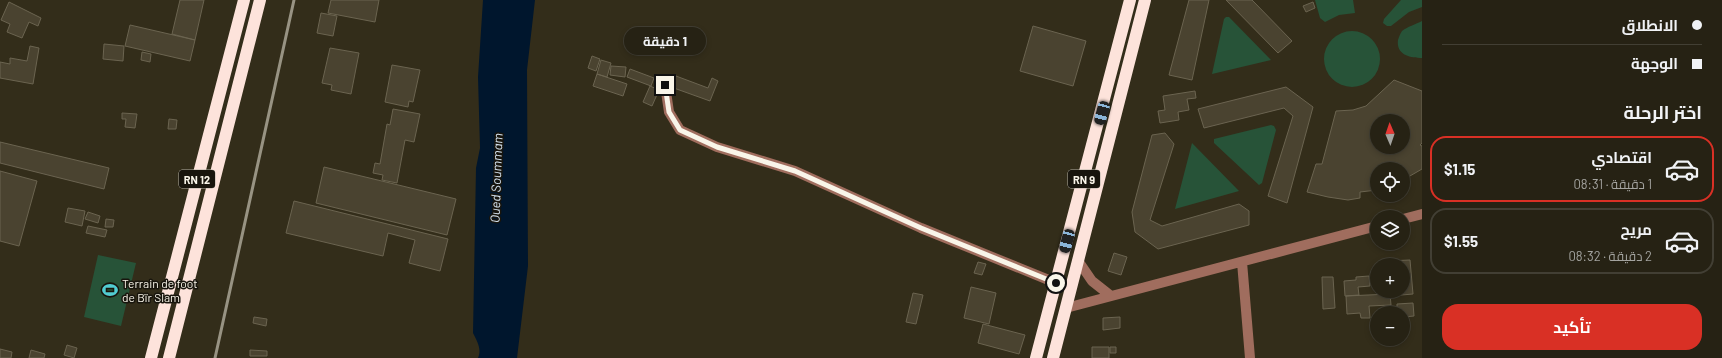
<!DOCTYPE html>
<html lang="ar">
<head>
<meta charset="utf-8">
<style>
  body { margin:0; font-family:Barlow,Cairo,sans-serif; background:#2e2a1d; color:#f1f3f6; direction:rtl; height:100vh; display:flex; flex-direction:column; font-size:15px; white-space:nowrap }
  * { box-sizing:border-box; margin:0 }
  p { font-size:13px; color:#a4a4a0 }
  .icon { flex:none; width:22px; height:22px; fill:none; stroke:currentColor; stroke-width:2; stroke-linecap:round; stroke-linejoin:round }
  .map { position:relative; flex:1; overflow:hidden; direction:ltr }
  .details { display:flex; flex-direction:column; background:#262214; width:300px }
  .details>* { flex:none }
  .hud { display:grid; align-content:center; height:88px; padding:0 20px; background:#262214 }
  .needle { width:26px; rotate:358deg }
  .buttons { position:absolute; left:1370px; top:114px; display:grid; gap:8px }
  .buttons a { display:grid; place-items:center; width:40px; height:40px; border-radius:50%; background:#262214; box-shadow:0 2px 6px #0003,0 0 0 1px #423f34; font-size:20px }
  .end { position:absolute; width:18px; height:18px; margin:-9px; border:5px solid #f9f5e9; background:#111; box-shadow:0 0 0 2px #111 }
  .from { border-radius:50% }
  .bubble { position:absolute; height:28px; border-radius:14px; background:#262214; box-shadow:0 2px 6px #0003,0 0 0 1px #423f34; font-size:13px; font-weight:700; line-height:28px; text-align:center; direction:rtl }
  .car { position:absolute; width:12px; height:24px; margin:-12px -6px; border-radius:5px; box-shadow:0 0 3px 1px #0007; background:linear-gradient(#222 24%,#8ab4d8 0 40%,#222 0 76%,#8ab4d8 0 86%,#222 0) }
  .hud b { display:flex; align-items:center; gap:14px; height:38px; font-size:15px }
  .hud b+b { border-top:1px solid #423f34 }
  .hud i { width:10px; height:10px; background:#f1f3f6 }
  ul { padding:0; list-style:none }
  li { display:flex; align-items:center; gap:12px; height:66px; margin:0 8px 6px; padding:0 12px; border:2px solid #423f34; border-radius:16px }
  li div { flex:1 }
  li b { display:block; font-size:15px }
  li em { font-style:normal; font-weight:700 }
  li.current { border-color:#d93025 }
  li>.icon { width:36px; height:36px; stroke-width:1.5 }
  h2 { padding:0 20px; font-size:18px; line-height:48px }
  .button { display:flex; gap:8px; margin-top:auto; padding:8px 20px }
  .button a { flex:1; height:46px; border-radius:16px; background:#d93025; color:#fff; font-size:16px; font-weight:700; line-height:46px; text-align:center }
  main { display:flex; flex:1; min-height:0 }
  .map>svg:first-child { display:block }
  .green { fill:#275338 }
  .water { fill:#00162d }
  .building { fill:#4a4330; stroke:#6b6450; fill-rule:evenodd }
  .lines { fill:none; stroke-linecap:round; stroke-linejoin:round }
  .minor { stroke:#a06d5e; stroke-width:10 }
  .highway { stroke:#fde3db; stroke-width:12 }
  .rail { stroke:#989383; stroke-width:3 }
  .route { stroke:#f9f5e9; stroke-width:5 }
  .labels { text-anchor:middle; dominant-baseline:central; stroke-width:3; stroke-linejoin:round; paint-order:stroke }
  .shield { fill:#18150d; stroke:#b6b2a7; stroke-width:1 }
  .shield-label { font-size:11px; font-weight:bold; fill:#f9f5e9 }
  .poi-label { font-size:12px; fill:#f9f5e9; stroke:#18150d; text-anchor:start }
  .water-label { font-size:13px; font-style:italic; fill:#d5e4f2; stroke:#18150d }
</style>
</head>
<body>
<main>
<section class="details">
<div class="hud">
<b><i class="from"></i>الانطلاق</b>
<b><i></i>الوجهة</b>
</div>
<h2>اختر الرحلة</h2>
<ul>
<li class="current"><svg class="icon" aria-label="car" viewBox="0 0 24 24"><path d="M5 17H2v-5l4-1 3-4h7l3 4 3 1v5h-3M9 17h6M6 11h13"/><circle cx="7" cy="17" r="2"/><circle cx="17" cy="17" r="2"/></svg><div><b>اقتصادي</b><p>1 دقيقة · 08:31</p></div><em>$1.15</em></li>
<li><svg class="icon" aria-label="car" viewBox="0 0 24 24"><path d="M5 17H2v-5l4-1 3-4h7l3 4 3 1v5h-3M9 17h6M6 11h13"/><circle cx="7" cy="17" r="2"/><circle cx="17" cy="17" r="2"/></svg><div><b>مريح</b><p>2 دقيقة · 08:32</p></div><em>$1.55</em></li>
</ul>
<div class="button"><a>تأكيد</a></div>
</section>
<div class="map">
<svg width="1422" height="358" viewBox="0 0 1422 358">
  <rect width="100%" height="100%" fill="#332d1a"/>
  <path class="green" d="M 1315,0 L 1353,0 L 1355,13 L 1339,15 L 1325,22 L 1320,18 Z
    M 1401,0 L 1422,0 L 1422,7 L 1409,12 L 1391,26 L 1387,26 L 1383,23 L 1384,19 Z
    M 1226,17 L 1229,17 L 1271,60 L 1212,74 L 1224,19 Z
    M 1422,21 L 1422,58 C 1410,58 1396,55 1398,40 C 1399,37 1400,34 1402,31 C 1407,27 1416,24 1422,21 Z
    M1324 59a28 28 0 1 1 56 0a28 28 0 1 1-56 0Z
    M 1271,125 L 1274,126 L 1276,130 L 1262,183 L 1259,185 L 1214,143 L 1214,139 Z
    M 1192,143 L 1239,191 L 1175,209 Z
    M 98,255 L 136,263 L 121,326 L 84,317 Z"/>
  <path class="water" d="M 483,0 L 535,0 L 527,70 L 528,266 L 517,358 L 478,358 C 482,349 477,341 473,333 L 476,168 L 480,148 L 478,77 Z"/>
  <path class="building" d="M 180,0 L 204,0 L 195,40 L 172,34 Z
    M 331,0 L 379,0 L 375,22 L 328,13 Z
    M 1189,0 L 1209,0 L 1192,80 L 1169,75 Z
    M 1226,0 L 1252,0 L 1292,41 L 1278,53 Z
    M 9,2 L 41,18 L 38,26 L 29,22 L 22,38 L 7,32 L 10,24 L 1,20 Z
    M 1313,2 L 1315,8 L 1306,12 L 1303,6 Z
    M 321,13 L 337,16 L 333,36 L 317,33 Z
    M 130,25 L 195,40 L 190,61 L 125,46 Z
    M 1033,26 L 1086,41 L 1073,86 L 1020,71 Z
    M 104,44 L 124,46 L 123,61 L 103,59 Z
    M 30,46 L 39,48 L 33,84 L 0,78 L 0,62 L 10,64 L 10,58 L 27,61 Z
    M 330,48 L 359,53 L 351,94 L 331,90 L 332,85 L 322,83 Z
    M 142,52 L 151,54 L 150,62 L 141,60 Z
    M 592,56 L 600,59 L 596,71 L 588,68 Z
    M 601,60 L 611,63 L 607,77 L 597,74 Z
    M 392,65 L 420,70 L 413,102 L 409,101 L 408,107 L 385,102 Z
    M 611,66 L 626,67 L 625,77 L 610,75 Z
    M 630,69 L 654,78 L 651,86 L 627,77 Z
    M 597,74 L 627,84 L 623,96 L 593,86 Z
    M 676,76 L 708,88 L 712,78 L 718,81 L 710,101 L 671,87 Z
    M 1394,80 L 1422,91 L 1422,143 L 1420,145 L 1422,146 L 1422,169 L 1403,180 L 1403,169 L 1377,169 L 1377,190 L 1360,192 L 1360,198 L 1348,200 L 1328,197 L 1307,192 L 1316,164 L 1322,164 L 1336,111 L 1353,110 L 1366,106 ZM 1377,121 L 1403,121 L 1403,147 L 1377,147 Z
    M 650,86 L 659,90 L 652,106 L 643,102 Z
    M 1286,87 L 1313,107 L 1287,203 L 1268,196 L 1293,116 L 1284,108 L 1204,128 L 1198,109 Z
    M 1195,91 L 1196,98 L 1187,99 L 1189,110 L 1178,112 L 1179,120 L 1160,123 L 1158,111 L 1165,110 L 1163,96 Z
    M 393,109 L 420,114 L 414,142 L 405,140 L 397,183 L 382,180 L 383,175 L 373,173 L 375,163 L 380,164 L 387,124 L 390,125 Z
    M 122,113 L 137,114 L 135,128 L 125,127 L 126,119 L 122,119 Z
    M 169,119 L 177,120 L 176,129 L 168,129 Z
    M 1165,133 L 1174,144 L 1150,220 L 1162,226 L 1239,204 L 1249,211 L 1249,225 L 1158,249 L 1135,232 L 1132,212 L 1152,135 Z
    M 0,142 L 109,168 L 104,189 L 0,163 Z
    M 324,167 L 456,199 L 447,235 L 316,203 Z
    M 0,171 L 37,181 L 19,246 L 0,241 Z
    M 294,201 L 448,239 L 440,271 L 409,263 L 415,240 L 388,233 L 383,256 L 286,233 Z
    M 68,208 L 85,211 L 82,226 L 65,222 Z
    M 88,212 L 100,216 L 98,223 L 85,219 Z
    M 106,219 L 114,220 L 113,227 L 105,227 Z
    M 88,226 L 107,230 L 105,237 L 86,233 Z
    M 1114,253 L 1127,257 L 1121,275 L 1108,271 Z
    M 1410,260 L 1413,294 L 1390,296 L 1389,291 L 1403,291 L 1403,265 L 1387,265 L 1387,261 Z
    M 978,262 L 986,264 L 982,275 L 974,273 Z
    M 1369,276 L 1370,286 L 1358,287 L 1359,295 L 1345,296 L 1344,281 L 1356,280 L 1356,277 Z
    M 1322,277 L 1333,277 L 1335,308 L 1323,309 Z
    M 971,287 L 996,293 L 989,324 L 964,318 Z
    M 913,293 L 923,295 L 916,324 L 906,322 Z
    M 1390,294 L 1391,305 L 1369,306 L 1370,318 L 1361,318 L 1360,313 L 1347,314 L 1346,296 Z
    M 1413,303 L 1414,316 L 1403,317 L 1403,313 L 1397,313 L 1397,304 Z
    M 254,317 L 267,319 L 266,326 L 253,323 Z
    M 1120,317 L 1120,328 L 1103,330 L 1103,318 Z
    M 983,324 L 1025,335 L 1019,354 L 978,343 Z
    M 67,345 L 77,348 L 74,358 L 64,355 Z
    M 1092,347 L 1109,347 L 1109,358 L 1092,358 Z
    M 1110,347 L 1116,347 L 1116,353 L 1110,353 Z
    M 0,349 L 12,352 L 11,358 L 0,358 Z
    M 31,350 L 45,354 L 44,358 L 29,358 Z
    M 250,350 L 267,351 L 267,356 L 250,356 Z"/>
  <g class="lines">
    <path class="minor" d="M 665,85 L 669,112 L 680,130 L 717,147 L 795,171 L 921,228 L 1056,283
      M 1403,219 L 1422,214
      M 1079,262 L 1092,281 L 1111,296
      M 1242,262 L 1250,358
      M 1066,308 L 1377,226"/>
    <path class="highway" d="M 151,358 L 244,0
      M 169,358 L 260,0
      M 1036,358 L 1130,0
      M 1053,358 L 1145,0"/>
    <path class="rail" d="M 215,358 L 294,0"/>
  </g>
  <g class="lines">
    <path class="route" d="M 665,85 L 669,112 L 680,130 L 717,147 L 795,171 L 921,228 L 1056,283"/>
  </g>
  <defs>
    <symbol id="stadium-bare" viewBox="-9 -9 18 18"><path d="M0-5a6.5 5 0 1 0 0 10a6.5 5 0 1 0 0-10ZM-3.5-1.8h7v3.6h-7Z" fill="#51ccd1" stroke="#18150d" stroke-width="2.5" paint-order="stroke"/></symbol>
  </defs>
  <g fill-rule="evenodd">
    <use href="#stadium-bare" x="99" y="279" width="22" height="22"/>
  </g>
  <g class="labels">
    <g class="shield">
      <rect x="179" y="170" width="36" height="18" rx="3"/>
      <rect x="1068" y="170" width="32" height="18" rx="3"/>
    </g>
    <g class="shield-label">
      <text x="197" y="179">RN 12</text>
      <text x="1084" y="179">RN 9</text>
    </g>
    <g class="poi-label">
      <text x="122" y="283">Terrain de foot<tspan x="122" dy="14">de Bïr Slam</tspan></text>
    </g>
    <g class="water-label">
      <text transform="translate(496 178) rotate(-88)">Oued Soummam</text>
    </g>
  </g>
</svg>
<div class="buttons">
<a><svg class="needle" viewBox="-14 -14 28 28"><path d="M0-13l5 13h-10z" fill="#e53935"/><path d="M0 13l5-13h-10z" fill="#a4a4a0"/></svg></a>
<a><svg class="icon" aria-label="locate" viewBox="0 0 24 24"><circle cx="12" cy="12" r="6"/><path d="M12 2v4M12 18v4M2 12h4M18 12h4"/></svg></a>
<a><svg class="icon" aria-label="layers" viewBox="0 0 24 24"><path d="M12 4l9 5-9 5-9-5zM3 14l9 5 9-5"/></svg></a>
<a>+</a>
<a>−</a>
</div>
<i class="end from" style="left:1056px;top:283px"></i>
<i class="end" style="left:665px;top:85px"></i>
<div class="bubble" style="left:624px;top:27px;width:82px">1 دقيقة</div>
<i class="car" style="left:1102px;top:113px;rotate:195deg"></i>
<i class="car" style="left:1067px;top:241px;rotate:195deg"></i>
</div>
</main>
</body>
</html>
